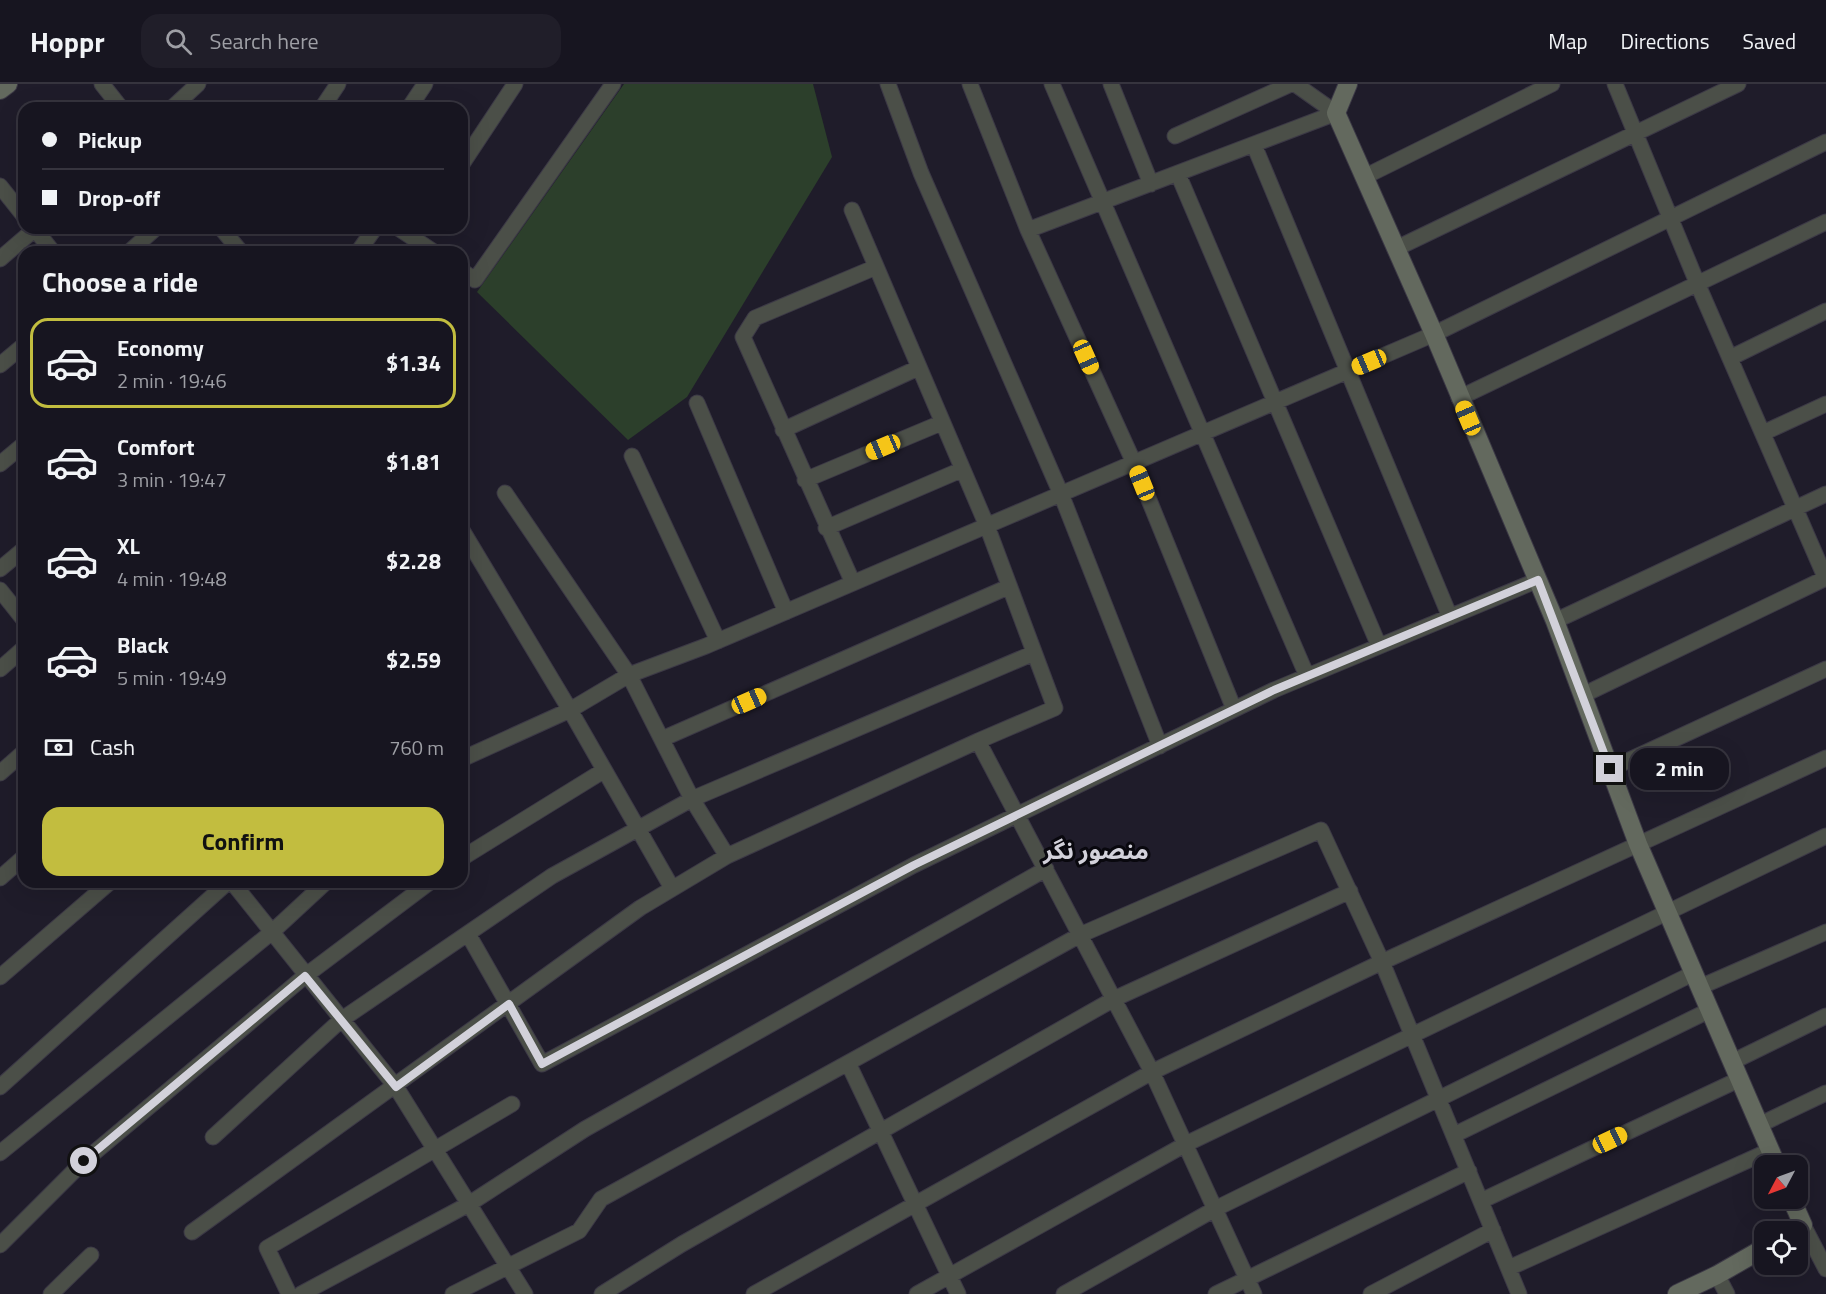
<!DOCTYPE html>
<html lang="en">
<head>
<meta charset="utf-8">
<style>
  body { margin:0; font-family:"Titillium Web","Noto Sans Arabic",sans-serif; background:#201e29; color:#f1f3f6; height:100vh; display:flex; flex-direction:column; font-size:22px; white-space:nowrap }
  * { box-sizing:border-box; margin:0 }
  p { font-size:20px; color:#9e9fa5 }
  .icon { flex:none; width:33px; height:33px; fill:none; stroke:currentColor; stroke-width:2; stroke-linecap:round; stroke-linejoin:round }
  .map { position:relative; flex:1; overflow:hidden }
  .drawer { position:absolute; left:18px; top:162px; width:450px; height:642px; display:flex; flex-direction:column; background:#171520; border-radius:18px; box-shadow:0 6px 24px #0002,0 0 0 2px #36343e }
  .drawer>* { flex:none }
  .hud { position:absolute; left:18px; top:18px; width:450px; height:132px; border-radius:18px; box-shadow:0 6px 24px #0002,0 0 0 2px #36343e; display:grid; align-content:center; height:132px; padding:0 24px; background:#171520 }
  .needle { width:39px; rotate:229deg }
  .controls { position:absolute; left:1754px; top:1071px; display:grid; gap:12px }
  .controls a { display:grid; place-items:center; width:54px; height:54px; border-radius:12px; background:#171520; box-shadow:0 6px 24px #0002,0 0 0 2px #36343e; font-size:30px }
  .end { position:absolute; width:27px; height:27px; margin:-14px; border:8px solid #d2d1da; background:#111; box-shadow:0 0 0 3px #111 }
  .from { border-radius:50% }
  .bubble { position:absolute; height:42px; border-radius:18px; background:#171520; box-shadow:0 6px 24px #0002,0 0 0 2px #36343e; font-size:20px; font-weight:700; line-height:42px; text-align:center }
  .car { position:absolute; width:18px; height:36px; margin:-18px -9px; border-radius:8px; box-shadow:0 0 4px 2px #0007; background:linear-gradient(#f5c518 24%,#345 0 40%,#f5c518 0 76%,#345 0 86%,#f5c518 0) }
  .hud b { display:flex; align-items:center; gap:21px; height:57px; font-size:22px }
  .hud b+b { border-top:2px solid #36343e }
  .hud i { width:15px; height:15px; background:#f1f3f6 }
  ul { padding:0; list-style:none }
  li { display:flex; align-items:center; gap:18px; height:90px; margin:0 12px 9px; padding:0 12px; border:3px solid transparent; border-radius:18px }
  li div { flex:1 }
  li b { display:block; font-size:22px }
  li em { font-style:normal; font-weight:700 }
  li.current { border-color:#c2bd3f }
  li>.icon { width:54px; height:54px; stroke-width:1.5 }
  h2 { padding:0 24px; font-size:27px; line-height:72px }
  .pay { display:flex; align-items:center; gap:15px; height:66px; padding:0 24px; font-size:22px }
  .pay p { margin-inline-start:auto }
  .cta { display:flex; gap:12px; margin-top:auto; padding:12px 24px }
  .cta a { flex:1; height:69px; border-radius:18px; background:#c2bd3f; color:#111; font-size:24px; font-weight:700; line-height:69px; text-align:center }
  header { display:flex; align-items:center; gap:36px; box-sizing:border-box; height:84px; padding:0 30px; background:#171520; border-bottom:2px solid #36343e }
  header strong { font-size:28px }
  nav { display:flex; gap:33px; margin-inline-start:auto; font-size:21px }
  .search { width:420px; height:54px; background:#201e29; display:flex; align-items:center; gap:15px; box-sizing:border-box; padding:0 21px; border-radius:18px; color:#9e9fa5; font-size:22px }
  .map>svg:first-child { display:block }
  .green { fill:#2c3f2b }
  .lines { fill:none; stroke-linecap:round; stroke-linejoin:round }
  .street-casing { stroke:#3c3946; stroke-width:17 }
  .secondary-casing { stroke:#3c3946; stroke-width:20 }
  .street { stroke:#4b4f48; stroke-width:15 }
  .secondary { stroke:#63695e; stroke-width:18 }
  .route { stroke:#d2d1da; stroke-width:8 }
  .labels { text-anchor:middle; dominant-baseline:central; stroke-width:6; stroke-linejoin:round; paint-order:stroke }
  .district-label { font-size:24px; font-weight:bold; fill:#d2d1da; stroke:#09080e }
</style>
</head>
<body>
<header>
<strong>Hoppr</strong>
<div class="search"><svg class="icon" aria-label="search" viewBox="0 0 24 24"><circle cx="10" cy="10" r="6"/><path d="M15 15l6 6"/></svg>Search here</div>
<nav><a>Map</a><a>Directions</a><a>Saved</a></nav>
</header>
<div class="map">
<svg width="1826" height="1210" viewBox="0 0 1826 1210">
  <rect width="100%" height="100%" fill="#1f1c2a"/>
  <path class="green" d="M 624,0 L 813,0 L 832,73 L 687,313 L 628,356 L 477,208 Z"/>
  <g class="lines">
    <defs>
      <path id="street" d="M 102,0 L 121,24
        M 888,0 L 921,89 L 1061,410 L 1160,662
        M 970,0 L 1028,146
        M 1052,0 L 1307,592
        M 1111,0 L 1151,100
        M 1295,0 L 1336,29
        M 1615,0 L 1698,201 L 1826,495
        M 172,24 L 198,0
        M 322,24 L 338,0
        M 409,24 L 425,0
        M 1175,52 L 1291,0
        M 1254,61 L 1450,533
        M 462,80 L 515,0
        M 1178,90 L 1379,562
        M 1364,93 L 1552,0
        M 0,102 L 24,132
        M 852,126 L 987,442 L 1055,624 L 978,657
        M 34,144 L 53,168
        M 221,144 L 241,168
        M 398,144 L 434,168
        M 1395,165 L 1738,0
        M 129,168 L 156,144
        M 358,168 L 375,144
        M 0,175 L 36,144
        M 462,187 L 475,196 L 613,0
        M 1730,274 L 1826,227
        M 0,281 L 24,261
        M 1459,314 L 1826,138
        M 697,319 L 786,528
        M 783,346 L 918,284
        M 1763,349 L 1826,320
        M 632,372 L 718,557
        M 0,380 L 24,360
        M 805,396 L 941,339
        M 505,409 L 629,591 L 692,715 L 727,772
        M 826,444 L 961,386
        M 462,446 L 570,626 L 672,804
        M 0,485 L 24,465
        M 853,499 L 743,253 L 755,234 L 876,183
        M 0,506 L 24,536
        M 1555,537 L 1826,410
        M 0,585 L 24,564
        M 1583,611 L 1826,494
        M 1234,625 L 1134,379 L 1028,146 L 1336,29
        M 662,655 L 1008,503
        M 462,675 L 570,626 L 629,591 L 706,562 L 1434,250 L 1826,58
        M 1610,685 L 1826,585
        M 0,689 L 24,668
        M 462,774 L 603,687
        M 0,794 L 24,773
        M 232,798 L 396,1003 L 525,1210
        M 468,850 L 542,980 L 914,781 L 1274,606 L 1538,496
        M 0,893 L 110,798
        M 1700,903 L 1826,848
        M 1732,978 L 1826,932
        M 848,979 L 958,1210
        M 0,1003 L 228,798
        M 1759,1041 L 1826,1009
        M 1454,1051 L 1710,926
        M 213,1053 L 341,936 L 552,792 L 692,715 L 1034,569
        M 0,1069 L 272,848 L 326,798
        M 1481,1117 L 1740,995
        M 1803,1141 L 1826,1185
        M 192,1148 L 640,824 L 727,772 L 978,657 L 1152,988 L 1254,1210
        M 0,1161 L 83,1078 L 305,892 L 430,798
        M 1509,1184 L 1771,1066
        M 1717,1191 L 1727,1210
        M 51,1210 L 91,1171
        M 289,1210 L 267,1164 L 512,1020
        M 301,1210 L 469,1120 L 585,1045 L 1046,785
        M 453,1210 L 579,1147 L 601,1115 L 1080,851 L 1321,746 L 1382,878 L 1519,1210
        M 602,1210 L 682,1160 L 1114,915 L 1350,807
        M 754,1210 L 1152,988 L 1382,878 L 1826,674
        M 917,1210 L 1186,1060 L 1826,752
        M 1064,1210 L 1215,1125 L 1694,889
        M 1216,1210 L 1469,1087
        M 1371,1210 L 1493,1146"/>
      <path id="secondary" d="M 1348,0 L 1336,29 L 1434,250 L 1555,537 L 1638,760 L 1777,1082
        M 0,6 L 8,0
        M 1791,1114 L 1803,1141 L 1793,1148
        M 1677,1210 L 1717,1191 L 1764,1164"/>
    </defs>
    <use href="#street" class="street-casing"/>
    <use href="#secondary" class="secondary-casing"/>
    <use href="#street" class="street"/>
    <use href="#secondary" class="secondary"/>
  </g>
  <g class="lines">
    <path class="route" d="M 84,1077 L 305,892 L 396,1003 L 509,920 L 542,980 L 914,781 L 1274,606 L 1538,496 L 1610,685"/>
  </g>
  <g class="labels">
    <g class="district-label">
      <text x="1096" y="766">منصور نگر</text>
    </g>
  </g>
</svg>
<div class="controls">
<a><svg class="needle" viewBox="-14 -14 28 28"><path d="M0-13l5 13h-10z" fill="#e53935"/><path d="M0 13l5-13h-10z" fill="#9e9fa5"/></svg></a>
<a><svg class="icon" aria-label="locate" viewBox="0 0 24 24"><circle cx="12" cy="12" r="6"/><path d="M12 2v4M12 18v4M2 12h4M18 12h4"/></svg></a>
</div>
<i class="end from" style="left:84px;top:1077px"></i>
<i class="end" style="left:1610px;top:685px"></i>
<div class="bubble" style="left:1630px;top:664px;width:99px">2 min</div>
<i class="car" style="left:1086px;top:273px;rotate:156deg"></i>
<i class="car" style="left:1369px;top:278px;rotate:247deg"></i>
<i class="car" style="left:1468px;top:334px;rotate:337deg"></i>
<i class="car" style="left:883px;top:363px;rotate:247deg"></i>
<i class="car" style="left:1142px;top:399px;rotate:338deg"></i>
<i class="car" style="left:749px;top:617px;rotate:66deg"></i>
<i class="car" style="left:1610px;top:1056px;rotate:65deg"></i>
<div class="hud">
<b><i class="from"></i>Pickup</b>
<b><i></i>Drop-off</b>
</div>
<section class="drawer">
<h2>Choose a ride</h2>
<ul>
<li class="current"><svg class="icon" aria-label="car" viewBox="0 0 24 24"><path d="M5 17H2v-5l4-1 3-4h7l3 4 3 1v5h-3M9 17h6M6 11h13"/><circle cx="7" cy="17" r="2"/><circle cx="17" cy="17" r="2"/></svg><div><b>Economy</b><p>2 min · 19:46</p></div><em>$1.34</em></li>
<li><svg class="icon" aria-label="car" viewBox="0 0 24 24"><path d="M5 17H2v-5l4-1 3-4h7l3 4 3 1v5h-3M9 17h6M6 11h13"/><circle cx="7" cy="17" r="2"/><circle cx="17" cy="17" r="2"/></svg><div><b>Comfort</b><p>3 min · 19:47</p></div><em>$1.81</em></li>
<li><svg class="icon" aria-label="car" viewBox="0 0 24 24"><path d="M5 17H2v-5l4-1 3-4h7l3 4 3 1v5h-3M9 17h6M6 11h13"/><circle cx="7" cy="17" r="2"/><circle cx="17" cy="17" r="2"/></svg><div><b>XL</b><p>4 min · 19:48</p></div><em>$2.28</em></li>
<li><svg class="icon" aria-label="car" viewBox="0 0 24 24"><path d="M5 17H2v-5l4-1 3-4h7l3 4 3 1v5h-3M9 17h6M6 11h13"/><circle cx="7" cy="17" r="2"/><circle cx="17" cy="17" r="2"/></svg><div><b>Black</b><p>5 min · 19:49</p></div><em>$2.59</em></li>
</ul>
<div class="pay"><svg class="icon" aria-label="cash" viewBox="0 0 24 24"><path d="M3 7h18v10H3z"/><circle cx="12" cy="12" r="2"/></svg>Cash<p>760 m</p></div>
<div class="cta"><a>Confirm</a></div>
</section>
</div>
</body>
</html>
